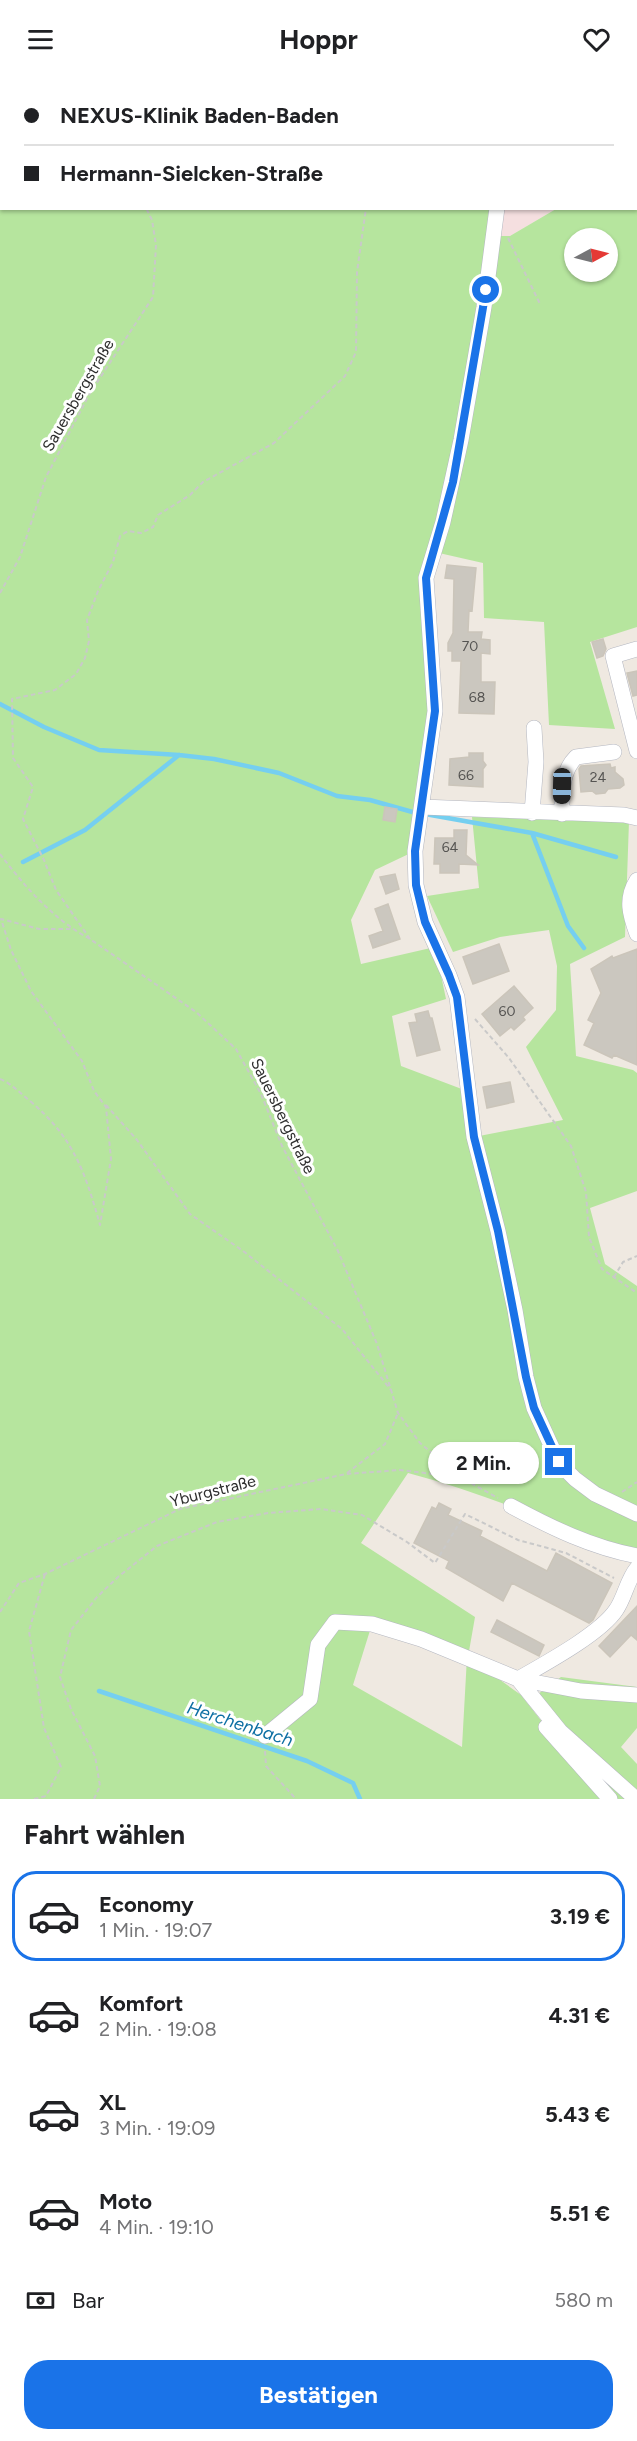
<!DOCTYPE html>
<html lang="de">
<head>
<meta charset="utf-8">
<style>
  body { margin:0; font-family:Figtree,sans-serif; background:#f6f6f6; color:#202124; height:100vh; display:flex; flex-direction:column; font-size:22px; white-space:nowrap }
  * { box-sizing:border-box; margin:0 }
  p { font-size:20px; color:#757577 }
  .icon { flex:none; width:33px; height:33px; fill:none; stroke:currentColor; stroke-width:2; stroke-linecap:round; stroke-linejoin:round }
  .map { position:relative; height:1721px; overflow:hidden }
  .panel { display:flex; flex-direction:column; background:#fff; flex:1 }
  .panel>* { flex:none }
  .top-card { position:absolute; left:0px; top:0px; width:638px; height:132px; box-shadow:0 2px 4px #0004; display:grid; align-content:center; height:132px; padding:0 24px; background:#fff }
  .needle { width:39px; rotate:83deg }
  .controls { position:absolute; left:564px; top:150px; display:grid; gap:12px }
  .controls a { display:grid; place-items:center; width:54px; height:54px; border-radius:50%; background:#fff; box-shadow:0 2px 4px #0004; font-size:30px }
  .end { position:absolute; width:27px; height:27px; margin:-14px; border:8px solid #1a73e8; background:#fff; box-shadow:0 0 0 3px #fff }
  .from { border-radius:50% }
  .bubble { position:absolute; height:42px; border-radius:21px; background:#fff; box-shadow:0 2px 4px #0004; font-size:20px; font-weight:700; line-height:42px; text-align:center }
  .car { position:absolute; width:18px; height:36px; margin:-18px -9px; border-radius:8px; box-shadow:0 0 4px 2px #0007; background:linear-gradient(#222 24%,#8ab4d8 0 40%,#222 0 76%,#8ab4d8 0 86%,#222 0) }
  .top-card b { display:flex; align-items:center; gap:21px; height:57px; font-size:22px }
  .top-card b+b { border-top:2px solid #e0e0e0 }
  .top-card i { width:15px; height:15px; background:#202124 }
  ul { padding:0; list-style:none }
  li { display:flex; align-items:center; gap:18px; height:90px; margin:0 12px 9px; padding:0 12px; border:3px solid transparent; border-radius:24px }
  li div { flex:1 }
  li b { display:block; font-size:22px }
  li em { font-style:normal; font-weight:700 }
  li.current { border-color:#1a73e8 }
  li>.icon { width:54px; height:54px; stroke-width:1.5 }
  h2 { padding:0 24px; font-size:27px; line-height:72px }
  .pay { display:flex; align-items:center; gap:15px; height:66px; padding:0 24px; font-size:22px }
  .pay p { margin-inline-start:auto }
  .primary-button { display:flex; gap:12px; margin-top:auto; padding:12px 24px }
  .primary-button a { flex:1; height:69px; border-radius:24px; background:#1a73e8; color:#fff; font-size:24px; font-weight:700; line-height:69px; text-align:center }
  header { display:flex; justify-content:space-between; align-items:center; height:78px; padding:0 24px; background:#fff; font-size:27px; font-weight:700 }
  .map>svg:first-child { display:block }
  .medical { fill:#f5dfe0 }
  .green { fill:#b6e59e; fill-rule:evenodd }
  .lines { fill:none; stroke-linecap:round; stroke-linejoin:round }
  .stream { stroke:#75cff0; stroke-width:4.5 }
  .building { fill:#cbc7bf; stroke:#cbc5ba; stroke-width:1.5 }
  .minor-casing { stroke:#b4b7c1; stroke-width:16 }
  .path { stroke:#c9c9c9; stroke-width:2; stroke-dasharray:4.5 3; stroke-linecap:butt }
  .minor { stroke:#fff; stroke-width:15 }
  .route { stroke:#1a73e8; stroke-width:8 }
  .labels { text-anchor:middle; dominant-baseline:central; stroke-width:6; stroke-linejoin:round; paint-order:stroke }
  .number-label { font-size:14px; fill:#555452 }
  .street-label { font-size:16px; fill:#2e2e2e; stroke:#fff }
  .water-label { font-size:18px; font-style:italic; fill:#0d6fa3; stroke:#fff }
</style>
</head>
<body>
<header><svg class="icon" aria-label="menu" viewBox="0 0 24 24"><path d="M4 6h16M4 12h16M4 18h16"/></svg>Hoppr<svg class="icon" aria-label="heart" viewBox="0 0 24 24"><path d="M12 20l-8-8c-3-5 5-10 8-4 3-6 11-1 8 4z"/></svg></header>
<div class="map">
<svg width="637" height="1721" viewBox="0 0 637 1721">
  <rect width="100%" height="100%" fill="#efe9e1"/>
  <path class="medical" d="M 497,131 L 556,131 L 510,158 L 493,158 Z"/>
  <path class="green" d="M 0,0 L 557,1 L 2,2 L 2,130 L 497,131 L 493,158 L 510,158 L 556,131 L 636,130 L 637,57 L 637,549 L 590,564 L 615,651 L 549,647 L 544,544 L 484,540 L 483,485 L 439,475 L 429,484 L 435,606 L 415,773 L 375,792 L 351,842 L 361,886 L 435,869 L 446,921 L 392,938 L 401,988 L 467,1013 L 474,1059 L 563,1042 L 526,969 L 556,932 L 557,888 L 549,852 L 500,859 L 453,874 L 427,818 L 479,810 L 472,739 L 629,743 L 625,859 L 570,886 L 576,978 L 633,992 L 637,995 L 637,1113 L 590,1130 L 605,1186 L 637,1208 L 637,1478 C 561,1448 487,1416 408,1395 L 361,1465 L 475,1539 L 468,1579 L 521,1617 L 550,1654 L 530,1622 L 561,1599 L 637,1609 L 637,1650 L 621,1669 L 637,1686 L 637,1721 L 0,1721 ZM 574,160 L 608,160 L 608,194 L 574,194 ZM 372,1546 L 467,1579 L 462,1669 L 353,1607 Z"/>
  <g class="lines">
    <path class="stream" d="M 0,626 L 44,649 L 99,672 L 179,677 L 214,681 L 279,695 L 337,718 L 370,722 L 416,735
      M 425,736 L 532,755 L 616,779
      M 532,755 L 568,848 L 584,870
      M 23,784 L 85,752 L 179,677
      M 99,1613 L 307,1683 L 353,1705 L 360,1721"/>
  </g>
  <path class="building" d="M 447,487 L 476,490 L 472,533 L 469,532 L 468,554 L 482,554 L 481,561 L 490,562 L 490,576 L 481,575 L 481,604 L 495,604 L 494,636 L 459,635 L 461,583 L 452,583 L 452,573 L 448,573 L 448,565 L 453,555 L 454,501 L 445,500 Z
    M 603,561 L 606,571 L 603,578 L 597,580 L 592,564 Z
    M 637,593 L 637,617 L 633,618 L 627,595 Z
    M 469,675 L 483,675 L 483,683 L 486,687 L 483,691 L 483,709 L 449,707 L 450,681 L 469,679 Z
    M 610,686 L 611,690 L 615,689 L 615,694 L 623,701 L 624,707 L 620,710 L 608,711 L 605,715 L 596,716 L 592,713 L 581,714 L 579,691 L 581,688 Z
    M 385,729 L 397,731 L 395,744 L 383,742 Z
    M 454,752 L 467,752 L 466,777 L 478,787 L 459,786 L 459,795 L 440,795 L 440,786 L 434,786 L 435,760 L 454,760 Z
    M 395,796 L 399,811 L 386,816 L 380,799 Z
    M 388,826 L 400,861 L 373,870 L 369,858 L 383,853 L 375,831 Z
    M 499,866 L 509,893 L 473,906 L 463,879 Z
    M 637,871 L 637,987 L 614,977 L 612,980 L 584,967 L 594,945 L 588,942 L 601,915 L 591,891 L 612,878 L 613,880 Z
    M 514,908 L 533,930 L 523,939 L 525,942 L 514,952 L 511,949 L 500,958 L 482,936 Z
    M 428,933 L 430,940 L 432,940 L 440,972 L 417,978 L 409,945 L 417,944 L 415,936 Z
    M 510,1004 L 514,1024 L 487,1030 L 483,1009 Z
    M 439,1425 L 451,1431 L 448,1437 L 482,1453 L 480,1458 L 547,1493 L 556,1475 L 612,1505 L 593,1542 L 589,1545 L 512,1505 L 503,1523 L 446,1490 L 449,1483 L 414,1465 L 432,1429 L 436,1431 Z
    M 637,1528 L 637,1562 L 631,1557 L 610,1579 L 599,1568 Z
    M 497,1542 L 544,1567 L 539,1578 L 491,1554 Z"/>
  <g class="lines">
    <defs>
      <path id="minor" d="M 577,2 L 579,0
        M 616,2 L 619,0
        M 497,130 L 484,229 L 461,362 L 443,444 L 426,500 L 435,633 L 415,773 L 416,807 L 425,844 L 449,897 L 457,919 L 474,1059 L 498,1153 L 515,1232 L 526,1299 L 534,1330 L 559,1385 L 575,1401 L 595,1416 L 637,1436
        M 637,571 L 613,578 L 637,673
        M 422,729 L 624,737 L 637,740
        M 532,735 L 536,684 L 534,650
        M 562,736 C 562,715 561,694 576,679 L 614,674
        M 637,802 C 625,821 630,837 637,856
        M 511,1428 C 552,1450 591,1469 637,1478
        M 546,1649 L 610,1721
        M 265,1658 L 310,1621 L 318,1567 L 335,1544 L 372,1546 L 421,1561 L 518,1601 C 544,1586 600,1556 616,1532 C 625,1519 627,1502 637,1490
        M 636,1721 L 560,1653 L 518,1601 L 581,1613 L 637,1617"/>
    </defs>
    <use href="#minor" class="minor-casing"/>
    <path class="path" d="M 63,0 L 64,2
      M 374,0 L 374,2
      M 508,160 L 540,226
      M 0,515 L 20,479 L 46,399 L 90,315 L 153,219 L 156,167 L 152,142 L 146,130
      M 0,776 C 25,809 54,842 90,861 L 196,934 L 236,971 L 261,1016 L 282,1068 L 338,1173 L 377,1266 L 398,1335 L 420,1365 L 460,1399 L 498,1420
      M 90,861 L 56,812 L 44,782 L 23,741 L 33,709 L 13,680 L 12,621 L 55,612 L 76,596 L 85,580 L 89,563 L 87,542 L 98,513 L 113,484 L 120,458 L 128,453 L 141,455 L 153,449 L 158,437 L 190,417 L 203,404 L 274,365 L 345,298 L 356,274 L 357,194 L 366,130
      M 475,941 L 509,980 L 571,1068 L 586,1114 L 589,1159 L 602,1191 L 637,1215
      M 0,1001 C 12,1006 20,1015 30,1023 C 74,1060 85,1094 100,1147 L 111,1081 L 106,1029 L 94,1013 L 82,983 L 31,913 L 11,872 L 1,841 L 39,851 L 71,851
      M 106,1027 L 137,1062 L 190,1136 L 243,1173 L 342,1251 L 391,1312
      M 614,1199 L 623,1184 L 637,1178
      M 347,1395 L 385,1366 L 398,1335
      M 622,1414 L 637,1404
      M 0,1534 L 19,1505 L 45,1496 L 180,1431 L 346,1396 L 400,1392 L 458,1399
      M 265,1673 L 266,1688 L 296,1721
      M 34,1721 L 46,1718 L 61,1689 L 44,1650 L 29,1553 L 45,1496
      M 94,1721 L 100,1708 L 95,1678 L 71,1631 L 60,1599 L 71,1552 L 97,1519 L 118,1499 L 157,1468 L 217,1444 L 268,1435 L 321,1431 L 362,1437 L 407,1464 L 435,1485 L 465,1436 L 518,1462 L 566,1475 L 614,1500"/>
    <use href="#minor" class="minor"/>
  </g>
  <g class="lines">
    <path class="route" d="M 486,212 L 453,404 L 426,500 L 435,633 L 415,773 L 416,807 L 425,844 L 449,897 L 457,919 L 474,1059 L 498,1153 L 526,1299 L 534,1330 L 559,1384"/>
  </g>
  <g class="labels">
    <g class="number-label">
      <text x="470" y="568">70</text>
      <text x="477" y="619">68</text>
      <text x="466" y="697">66</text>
      <text x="598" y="699">24</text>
      <text x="450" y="769">64</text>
      <text x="507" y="933">60</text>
    </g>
    <g class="street-label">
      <text transform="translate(78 317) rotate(-60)">Sauersbergstraße</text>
      <text transform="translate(283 1038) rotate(64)">Sauersbergstraße</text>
      <text transform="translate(213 1413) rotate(-14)">Yburgstraße</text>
    </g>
    <g class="water-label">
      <text transform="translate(240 1646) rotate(18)">Herchenbach</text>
    </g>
  </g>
</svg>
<div class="controls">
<a><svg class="needle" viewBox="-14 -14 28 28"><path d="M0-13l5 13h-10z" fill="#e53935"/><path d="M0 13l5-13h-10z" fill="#757577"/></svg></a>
</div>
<i class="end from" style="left:486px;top:212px"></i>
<i class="end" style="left:559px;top:1384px"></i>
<div class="bubble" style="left:428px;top:1364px;width:111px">2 Min.</div>
<i class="car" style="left:562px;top:708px;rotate:181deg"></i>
<div class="top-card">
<b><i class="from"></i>NEXUS-Klinik Baden-Baden</b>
<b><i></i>Hermann-Sielcken-Straße</b>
</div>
</div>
<section class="panel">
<h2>Fahrt wählen</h2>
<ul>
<li class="current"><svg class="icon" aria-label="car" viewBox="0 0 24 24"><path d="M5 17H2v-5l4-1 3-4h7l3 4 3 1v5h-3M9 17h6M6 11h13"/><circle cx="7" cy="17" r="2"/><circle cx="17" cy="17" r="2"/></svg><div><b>Economy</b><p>1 Min. · 19:07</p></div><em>3.19 €</em></li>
<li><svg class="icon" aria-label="car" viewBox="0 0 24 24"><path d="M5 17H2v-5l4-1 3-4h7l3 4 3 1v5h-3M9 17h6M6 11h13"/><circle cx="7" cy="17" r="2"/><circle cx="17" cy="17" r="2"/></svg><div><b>Komfort</b><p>2 Min. · 19:08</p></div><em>4.31 €</em></li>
<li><svg class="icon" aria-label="car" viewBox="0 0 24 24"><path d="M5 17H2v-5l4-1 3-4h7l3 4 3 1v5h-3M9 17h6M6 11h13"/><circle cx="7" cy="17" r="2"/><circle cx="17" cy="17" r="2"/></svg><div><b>XL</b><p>3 Min. · 19:09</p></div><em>5.43 €</em></li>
<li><svg class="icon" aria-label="car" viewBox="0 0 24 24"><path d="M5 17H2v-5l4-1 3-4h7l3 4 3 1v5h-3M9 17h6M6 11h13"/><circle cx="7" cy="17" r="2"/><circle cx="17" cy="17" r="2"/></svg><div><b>Moto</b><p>4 Min. · 19:10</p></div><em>5.51 €</em></li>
</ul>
<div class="pay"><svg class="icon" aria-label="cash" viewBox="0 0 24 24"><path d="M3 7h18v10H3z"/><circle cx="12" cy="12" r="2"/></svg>Bar<p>580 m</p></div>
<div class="primary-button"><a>Bestätigen</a></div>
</section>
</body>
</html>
